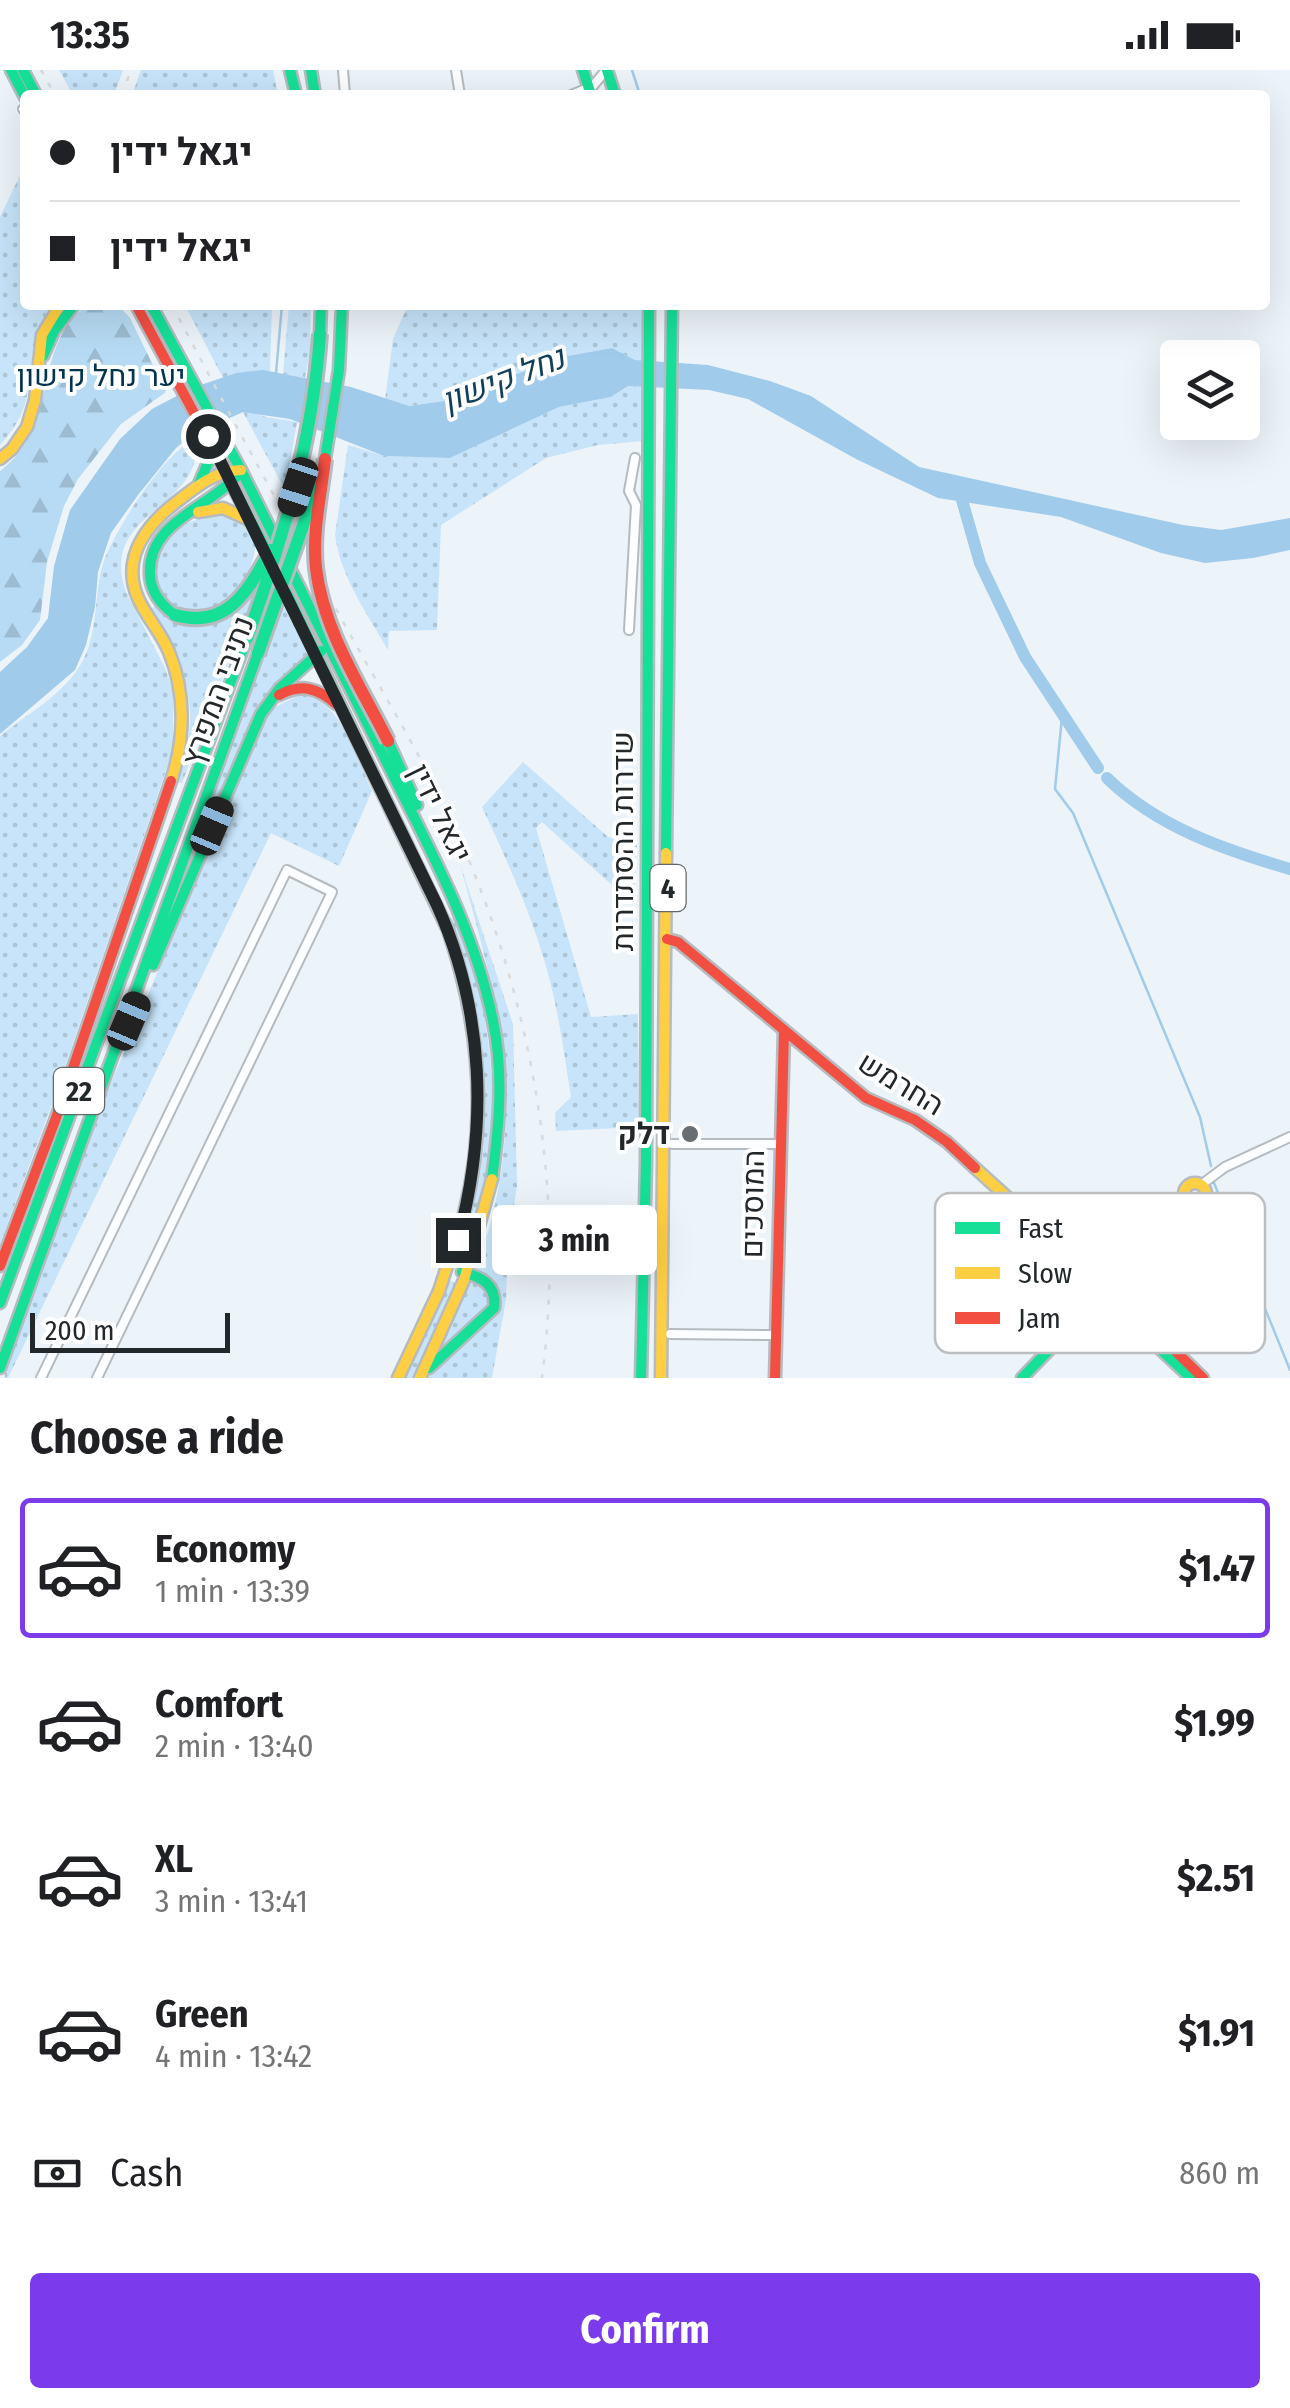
<!DOCTYPE html>
<html lang="en">
<head>
<meta charset="utf-8">
<style>
  body { margin:0; font-family:"Fira Sans Condensed",Heebo,sans-serif; background:#f6f6f6; color:#202124; height:100vh; display:flex; flex-direction:column; font-size:38px; white-space:nowrap }
  * { box-sizing:border-box; margin:0 }
  p { font-size:32px; color:#757577 }
  .icon { flex:none; width:55px; height:55px; fill:none; stroke:currentColor; stroke-width:2; stroke-linecap:round; stroke-linejoin:round }
  .map { position:relative; height:1308px; overflow:hidden }
  .details { display:flex; flex-direction:column; background:#fff; flex:1 }
  .details>* { flex:none }
  .hud { position:absolute; left:20px; top:20px; width:1250px; height:220px; border-radius:10px; box-shadow:0 10px 40px #0002; display:grid; align-content:center; height:220px; padding:0 30px; background:#fff }
  .controls { position:absolute; left:1160px; top:270px; display:grid; gap:20px }
  .controls a { display:grid; place-items:center; width:100px; height:100px; border-radius:10px; background:#fff; box-shadow:0 10px 40px #0002; font-size:50px }
  .scale { position:absolute; left:30px; bottom:25px; width:200px; box-sizing:border-box; padding-left:10px; border:5px solid #22272a; border-top:0; font-size:28px; line-height:35px; white-space:nowrap; color:#22272a; -webkit-text-stroke:8px #fff; paint-order:stroke }
  .end { position:absolute; width:45px; height:45px; margin:-22px; border:12px solid #22272a; background:#fff; box-shadow:0 0 0 5px #fff }
  .from { border-radius:50% }
  .bubble { position:absolute; height:70px; border-radius:10px; background:#fff; box-shadow:0 10px 40px #0002; font-size:32px; font-weight:700; line-height:70px; text-align:center }
  .car { position:absolute; width:30px; height:60px; margin:-30px -15px; border-radius:12px; box-shadow:0 0 8px 2px #0007; background:linear-gradient(#222 24%,#8ab4d8 0 40%,#222 0 76%,#8ab4d8 0 86%,#222 0) }
  .hud b { display:flex; align-items:center; gap:35px; height:95px; font-size:38px }
  .hud b+b { border-top:2px solid #e0e0e0 }
  .hud i { width:25px; height:25px; background:#202124 }
  ul { padding:0; list-style:none }
  li { display:flex; align-items:center; gap:30px; height:140px; margin:0 20px 15px; padding:0 10px; border:5px solid transparent; border-radius:10px }
  li div { flex:1 }
  li b { display:block; font-size:38px }
  li em { font-style:normal; font-weight:700 }
  li.active { border-color:#7c3aed }
  li>.icon { width:90px; height:90px; stroke-width:1.5 }
  h2 { padding:0 30px; font-size:45px; line-height:120px }
  .pay { display:flex; align-items:center; gap:25px; height:110px; padding:0 30px; font-size:38px }
  .pay p { margin-inline-start:auto }
  .action { display:flex; gap:20px; margin-top:auto; padding:20px 30px }
  .action a { flex:1; height:115px; border-radius:10px; background:#7c3aed; color:#fff; font-size:40px; font-weight:700; line-height:115px; text-align:center }
  .status { display:flex; justify-content:space-between; align-items:center; height:70px; padding:0 50px; background:#fff; direction:ltr }
  .status svg { height:28px; fill:currentColor }
  .map>svg:first-child { display:block }
  .grass { fill:url(#grass-dots) }
  .forest { fill:url(#forest-firs) }
  .water { fill:#a0cbea }
  .lines { fill:none; stroke-linecap:round; stroke-linejoin:round }
  .stream { stroke:#a0cbea; stroke-width:2.5 }
  .river { stroke:#a0cbea; stroke-width:12 }
  .street-casing { stroke:#b6bbbf; stroke-width:12 }
  .fast-casing { stroke:#b6bbbf; stroke-width:15 }
  .slow-casing { stroke:#b6bbbf; stroke-width:15 }
  .jam-casing { stroke:#b6bbbf; stroke-width:15 }
  .street { stroke:#fcfdfe; stroke-width:8 }
  .fast { stroke:#16e098; stroke-width:10 }
  .slow { stroke:#ffcf43; stroke-width:10 }
  .jam { stroke:#f24e42; stroke-width:10 }
  .rail { stroke:#d8dadb; stroke-width:2.5; stroke-dasharray:5 10; stroke-linecap:butt }
  .fast-bridge-casing { stroke:#b6bbbf; stroke-width:18; stroke-linecap:butt }
  .jam-bridge-casing { stroke:#b6bbbf; stroke-width:18; stroke-linecap:butt }
  .fast-bridge { stroke:#16e098; stroke-width:12 }
  .jam-bridge { stroke:#f24e42; stroke-width:12 }
  .route { stroke:#22272a; stroke-width:12 }
  .poi-dot { fill:#696e72; stroke:#fff; stroke-width:4 }
  .labels { text-anchor:middle; dominant-baseline:central; stroke-width:8; stroke-linejoin:round; paint-order:stroke }
  .shield { fill:#fff; stroke:#64686a; stroke-width:2.5 }
  .shield-label { font-size:28px; font-weight:bold; fill:#22272a }
  .park-label { font-size:30px; fill:#02344f; stroke:#fff }
  .street-label { font-size:30px; fill:#22272a; stroke:#fff }
  .poi-label { font-size:30px; font-weight:bold; fill:#22272a; stroke:#fff; text-anchor:end }
  .water-label { font-size:32px; font-style:italic; fill:#113f5a; stroke:#fff }
  .key { fill:#fff; stroke:#bdbebf; stroke-width:2.5 }
  .key-label { font-size:28px; fill:#22272a }
</style>
</head>
<body>
<div class="status"><b>13:35</b><svg viewBox="0 0 49 12"><path d="M0 12V9h3v3zM5 12V6h3v6zM10 12V3h3v9zM15 12V0h3v12zM26 1h20v11H26zM47 4h2v5h-2z"/></svg></div>
<div class="map">
<svg width="1290" height="1308" viewBox="0 0 1290 1308">
  <defs>
    <pattern id="grass-dots" width="8" height="8" patternUnits="userSpaceOnUse" patternTransform="scale(2.5)"><rect width="8" height="8" fill="#c7e4fa"/><path d="M2 2h.1M6 6h.1" fill="none" stroke="#abc4d6" stroke-width="1.8" stroke-linecap="round"/></pattern>
    <pattern id="forest-firs" width="22" height="20" patternUnits="userSpaceOnUse" patternTransform="scale(2.5)"><rect width="22" height="20" fill="#b7dbf4"/><path d="M5 1l3.5 6h-7zM16 11l3.5 6h-7z" fill="#9dbcd1"/></pattern>
  </defs>
  <rect width="100%" height="100%" fill="#ecf3f9"/>
  <path class="grass" d="M 59,0 L 123,0 L 114,25 L 73,25 Z
    M 141,0 L 273,0 L 278,25 L 132,25 Z
    M 25,95 L 25,235 L 52,235 C 15,284 49,324 0,375 L 0,147 Z
    M 185,235 L 272,235 L 270,302 L 236,303 L 223,308 Z
    M 289,235 L 311,235 L 310,281 L 305,308 L 283,304 Z
    M 408,235 L 642,235 L 646,291 L 635,290 L 612,278 L 562,287 L 444,331 L 409,336 L 385,330 L 393,269 Z
    M 628,316 L 643,317 L 643,371 L 598,375 L 546,388 L 441,455 L 437,560 L 389,561 L 388,580 C 367,543 341,508 335,465 L 348,375 L 384,386 L 450,388 L 559,337 L 611,327 Z
    M 250,341 L 266,347 L 297,352 L 285,420 L 243,342 Z
    M 196,369 C 196,379 196,390 192,399 C 172,444 102,453 126,522 L 165,598 L 173,620 L 173,680 L 55,1026 L 0,1174 L 0,666 C 26,645 64,624 81,594 C 98,565 94,528 102,497 C 111,465 166,379 196,369 Z
    M 222,446 C 231,447 244,450 250,458 C 272,488 218,566 173,537 C 164,531 159,522 156,512 C 145,471 186,445 222,446 Z
    M 257,519 L 182,713 L 177,712 C 203,638 188,603 151,539 L 156,536 C 194,574 228,553 257,519 Z
    M 283,530 L 309,588 L 255,643 L 192,788 L 188,788 Z
    M 299,625 C 340,625 357,690 372,721 L 339,796 L 271,763 L 8,1308 L 5,1308 L 4,1301 L 94,1054 L 249,683 L 272,639 Z
    M 523,692 L 608,767 L 637,775 L 633,834 L 542,752 L 536,758 L 591,947 L 638,944 L 639,1057 L 556,1061 L 555,1043 L 571,1027 C 563,975 556,923 539,874 C 524,827 503,782 482,737 Z
    M 460,794 L 513,954 L 517,1116 L 508,1175 L 506,1229 L 492,1308 L 427,1308 L 499,1234 L 476,1201 C 530,1046 502,947 460,794 Z
    M 455,846 C 501,957 503,1074 468,1188 L 455,1190 C 500,1081 489,957 450,849 Z
    M 471,1208 L 485,1214 L 493,1233 L 436,1286 Z
    M 448,1210 L 457,1213 L 442,1253 L 413,1308 L 404,1308 Z"/>
  <path class="forest" d="M 87,235 L 118,235 L 130,248 L 166,322 L 121,354 L 78,409 L 64,436 L 47,492 L 40,550 L 22,575 L 0,592 L 0,401 C 60,357 31,275 87,235 Z"/>
  <path class="water" d="M 612,278 L 635,290 L 708,295 L 770,311 L 811,326 L 919,397 L 1183,455 L 1221,460 L 1290,448 L 1290,480 L 1253,488 L 1205,493 L 1161,483 L 1061,447 L 938,428 L 856,389 L 748,329 L 709,320 L 628,316 L 611,327 L 559,337 L 450,388 L 384,386 L 290,349 L 243,342 L 190,366 L 176,378 L 138,425 L 111,463 L 98,502 L 95,537 L 86,575 L 75,600 L 0,664 L 0,602 L 27,577 L 48,548 L 54,496 L 70,440 L 120,369 L 152,339 L 192,318 L 236,303 L 263,300 L 351,317 L 409,336 L 444,331 L 562,287 Z"/>
  <g class="lines">
    <path class="stream" d="M 632,0 L 640,25
      M 276,303 L 282,235
      M 1062,647 L 1055,719 L 1073,743 L 1200,1047 L 1211,1096
      M 1214,1113 L 1290,1300"/>
    <path class="river" d="M 958,416 L 980,493 L 1025,587 L 1098,698
      M 1107,708 C 1157,757 1225,780 1290,799"/>
    <defs>
      <path id="street" d="M 343,0 L 345,25
        M 456,0 L 460,25
        M 571,25 L 593,16 L 606,0
        M 23,39 L 25,41
        M 629,560 L 636,435 L 629,421 L 635,388
        M 672,1074 L 779,1074
        M 1201,1115 L 1225,1097 L 1290,1067
        M 670,1264 L 775,1265
        M 41,1308 L 287,800 L 332,822 L 97,1308"/>
      <path id="fast" d="M 11,0 L 25,27
        M 23,0 L 36,25
        M 290,0 L 296,25
        M 311,0 L 315,25
        M 583,0 L 591,25
        M 607,0 L 615,25
        M 151,235 L 241,400
        M 320,264 L 321,235
        M 43,286 L 54,261 L 74,235
        M 325,389 L 339,300 L 342,235
        M 241,400 C 291,499 340,599 390,699 C 430,780 475,861 493,951 C 504,1003 499,1057 492,1109
        M 231,413 L 272,491
        M 198,416 L 210,388 L 208,366
        M 280,509 L 448,860 C 479,952 488,1049 464,1144
        M 175,545 C 161,535 151,523 150,505 C 147,453 206,439 236,407
        M 388,671 L 417,735
        M 666,783 L 672,235
        M 153,895 L 261,644 L 280,618 L 321,581
        M 1114,1212 L 1186,1131
        M 1107,1229 L 1191,1308
        M 0,1233 L 247,568
        M 0,1298 L 258,583
        M 429,1298 L 494,1238 C 497,1215 482,1207 462,1202
        M 641,1308 L 646,1092 L 649,235
        M 1022,1308 L 1101,1226"/>
      <path id="slow" d="M 0,389 L 12,379 L 27,357 L 35,330 L 42,265 L 60,235
        M 198,442 L 223,438 L 249,450
        M 171,711 C 185,669 186,623 169,582 C 161,562 146,547 138,528 C 120,487 148,453 179,430 C 198,415 216,401 241,400
        M 975,1098 L 1101,1212
        M1184 1124a11 11 0 1 1 22 0a11 11 0 1 1-22 0Z
        M 398,1308 L 439,1221 L 464,1144
        M 420,1308 L 464,1210 L 492,1109
        M 661,1308 L 666,783"/>
      <path id="jam" d="M 136,235 L 229,408
        M 279,625 C 301,613 318,618 336,634
        M 667,869 L 678,872 L 866,1028 L 915,1050 L 947,1072 L 975,1098
        M 0,1196 L 56,1048 L 171,711
        M 1117,1220 L 1126,1233 L 1203,1308
        M 775,1308 L 784,961"/>
    </defs>
    <use href="#street" class="street-casing"/>
    <use href="#fast" class="fast-casing"/>
    <use href="#slow" class="slow-casing"/>
    <use href="#jam" class="jam-casing"/>
    <use href="#street" class="street"/>
    <use href="#fast" class="fast"/>
    <use href="#slow" class="slow"/>
    <use href="#jam" class="jam"/>
    <path class="rail" d="M 41,0 L 55,25
      M 122,25 L 131,0
      M 172,235 C 227,340 284,444 341,548 C 376,612 415,674 447,741 C 530,916 567,1114 542,1308"/>
    <defs>
      <path id="fast-bridge" d="M 175,545 C 228,560 248,520 271,480
        M 247,568 C 283,468 313,371 320,264
        M 258,583 L 317,416"/>
      <path id="jam-bridge" d="M 325,389 C 321,425 312,462 316,498 C 323,560 361,617 388,671"/>
    </defs>
    <use href="#fast-bridge" class="fast-bridge-casing"/>
    <use href="#jam-bridge" class="jam-bridge-casing"/>
    <use href="#fast-bridge" class="fast-bridge"/>
    <use href="#jam-bridge" class="jam-bridge"/>
  </g>
  <g class="lines">
    <path class="route" d="M 208,366 L 437,835 C 485,942 488,1057 458,1170"/>
  </g>
  <circle class="poi-dot" cx="690" cy="1064" r="10"/>
  <g class="labels">
    <g class="shield">
      <rect x="650.5" y="795" width="35" height="46" rx="8"/>
      <rect x="54" y="998" width="50" height="46" rx="8"/>
    </g>
    <g class="shield-label">
      <text x="668" y="818">4</text>
      <text x="79" y="1021">22</text>
    </g>
    <g class="park-label">
      <text x="101" y="306">יער נחל קישון</text>
    </g>
    <g class="street-label">
      <text transform="translate(218 621) rotate(-70)">נתיבי המפרץ</text>
      <text transform="translate(440 743) rotate(64)">יגאל ידין</text>
      <text transform="translate(623 771) rotate(-90)">שדרות ההסתדרות</text>
      <text transform="translate(901 1014) rotate(31)">החרמש</text>
      <text transform="translate(753 1134) rotate(-89)">המוסכים</text>
    </g>
    <g class="poi-label">
      <text x="670" y="1064">דלק</text>
    </g>
    <g class="water-label">
      <text transform="translate(503 309) rotate(-21)">נחל קישון</text>
    </g>
  </g>
  <rect x="935" y="1123" width="330" height="160" rx="15" class="key"/>
  <rect x="955" y="1152" width="45" height="12" fill="#16e098"/>
  <rect x="955" y="1197" width="45" height="12" fill="#ffcf43"/>
  <rect x="955" y="1242" width="45" height="12" fill="#f24e42"/>
  <g class="key-label">
    <text x="1018" y="1168">Fast</text>
    <text x="1018" y="1213">Slow</text>
    <text x="1018" y="1258">Jam</text>
  </g>
</svg>
<div class="controls">
<a><svg class="icon" aria-label="layers" viewBox="0 0 24 24"><path d="M12 4l9 5-9 5-9-5zM3 14l9 5 9-5"/></svg></a>
</div>
<div class="scale">200 m</div>
<i class="end from" style="left:208px;top:366px"></i>
<i class="end" style="left:458px;top:1170px"></i>
<div class="bubble" style="left:492px;top:1135px;width:165px">3 min</div>
<i class="car" style="left:298px;top:417px;rotate:198deg"></i>
<i class="car" style="left:212px;top:756px;rotate:23deg"></i>
<i class="car" style="left:129px;top:951px;rotate:23deg"></i>
<div class="hud">
<b><i class="from"></i>יגאל ידין</b>
<b><i></i>יגאל ידין</b>
</div>
</div>
<section class="details">
<h2>Choose a ride</h2>
<ul>
<li class="active"><svg class="icon" aria-label="car" viewBox="0 0 24 24"><path d="M5 17H2v-5l4-1 3-4h7l3 4 3 1v5h-3M9 17h6M6 11h13"/><circle cx="7" cy="17" r="2"/><circle cx="17" cy="17" r="2"/></svg><div><b>Economy</b><p>1 min · 13:39</p></div><em>$1.47</em></li>
<li><svg class="icon" aria-label="car" viewBox="0 0 24 24"><path d="M5 17H2v-5l4-1 3-4h7l3 4 3 1v5h-3M9 17h6M6 11h13"/><circle cx="7" cy="17" r="2"/><circle cx="17" cy="17" r="2"/></svg><div><b>Comfort</b><p>2 min · 13:40</p></div><em>$1.99</em></li>
<li><svg class="icon" aria-label="car" viewBox="0 0 24 24"><path d="M5 17H2v-5l4-1 3-4h7l3 4 3 1v5h-3M9 17h6M6 11h13"/><circle cx="7" cy="17" r="2"/><circle cx="17" cy="17" r="2"/></svg><div><b>XL</b><p>3 min · 13:41</p></div><em>$2.51</em></li>
<li><svg class="icon" aria-label="car" viewBox="0 0 24 24"><path d="M5 17H2v-5l4-1 3-4h7l3 4 3 1v5h-3M9 17h6M6 11h13"/><circle cx="7" cy="17" r="2"/><circle cx="17" cy="17" r="2"/></svg><div><b>Green</b><p>4 min · 13:42</p></div><em>$1.91</em></li>
</ul>
<div class="pay"><svg class="icon" aria-label="cash" viewBox="0 0 24 24"><path d="M3 7h18v10H3z"/><circle cx="12" cy="12" r="2"/></svg>Cash<p>860 m</p></div>
<div class="action"><a>Confirm</a></div>
</section>
</body>
</html>
